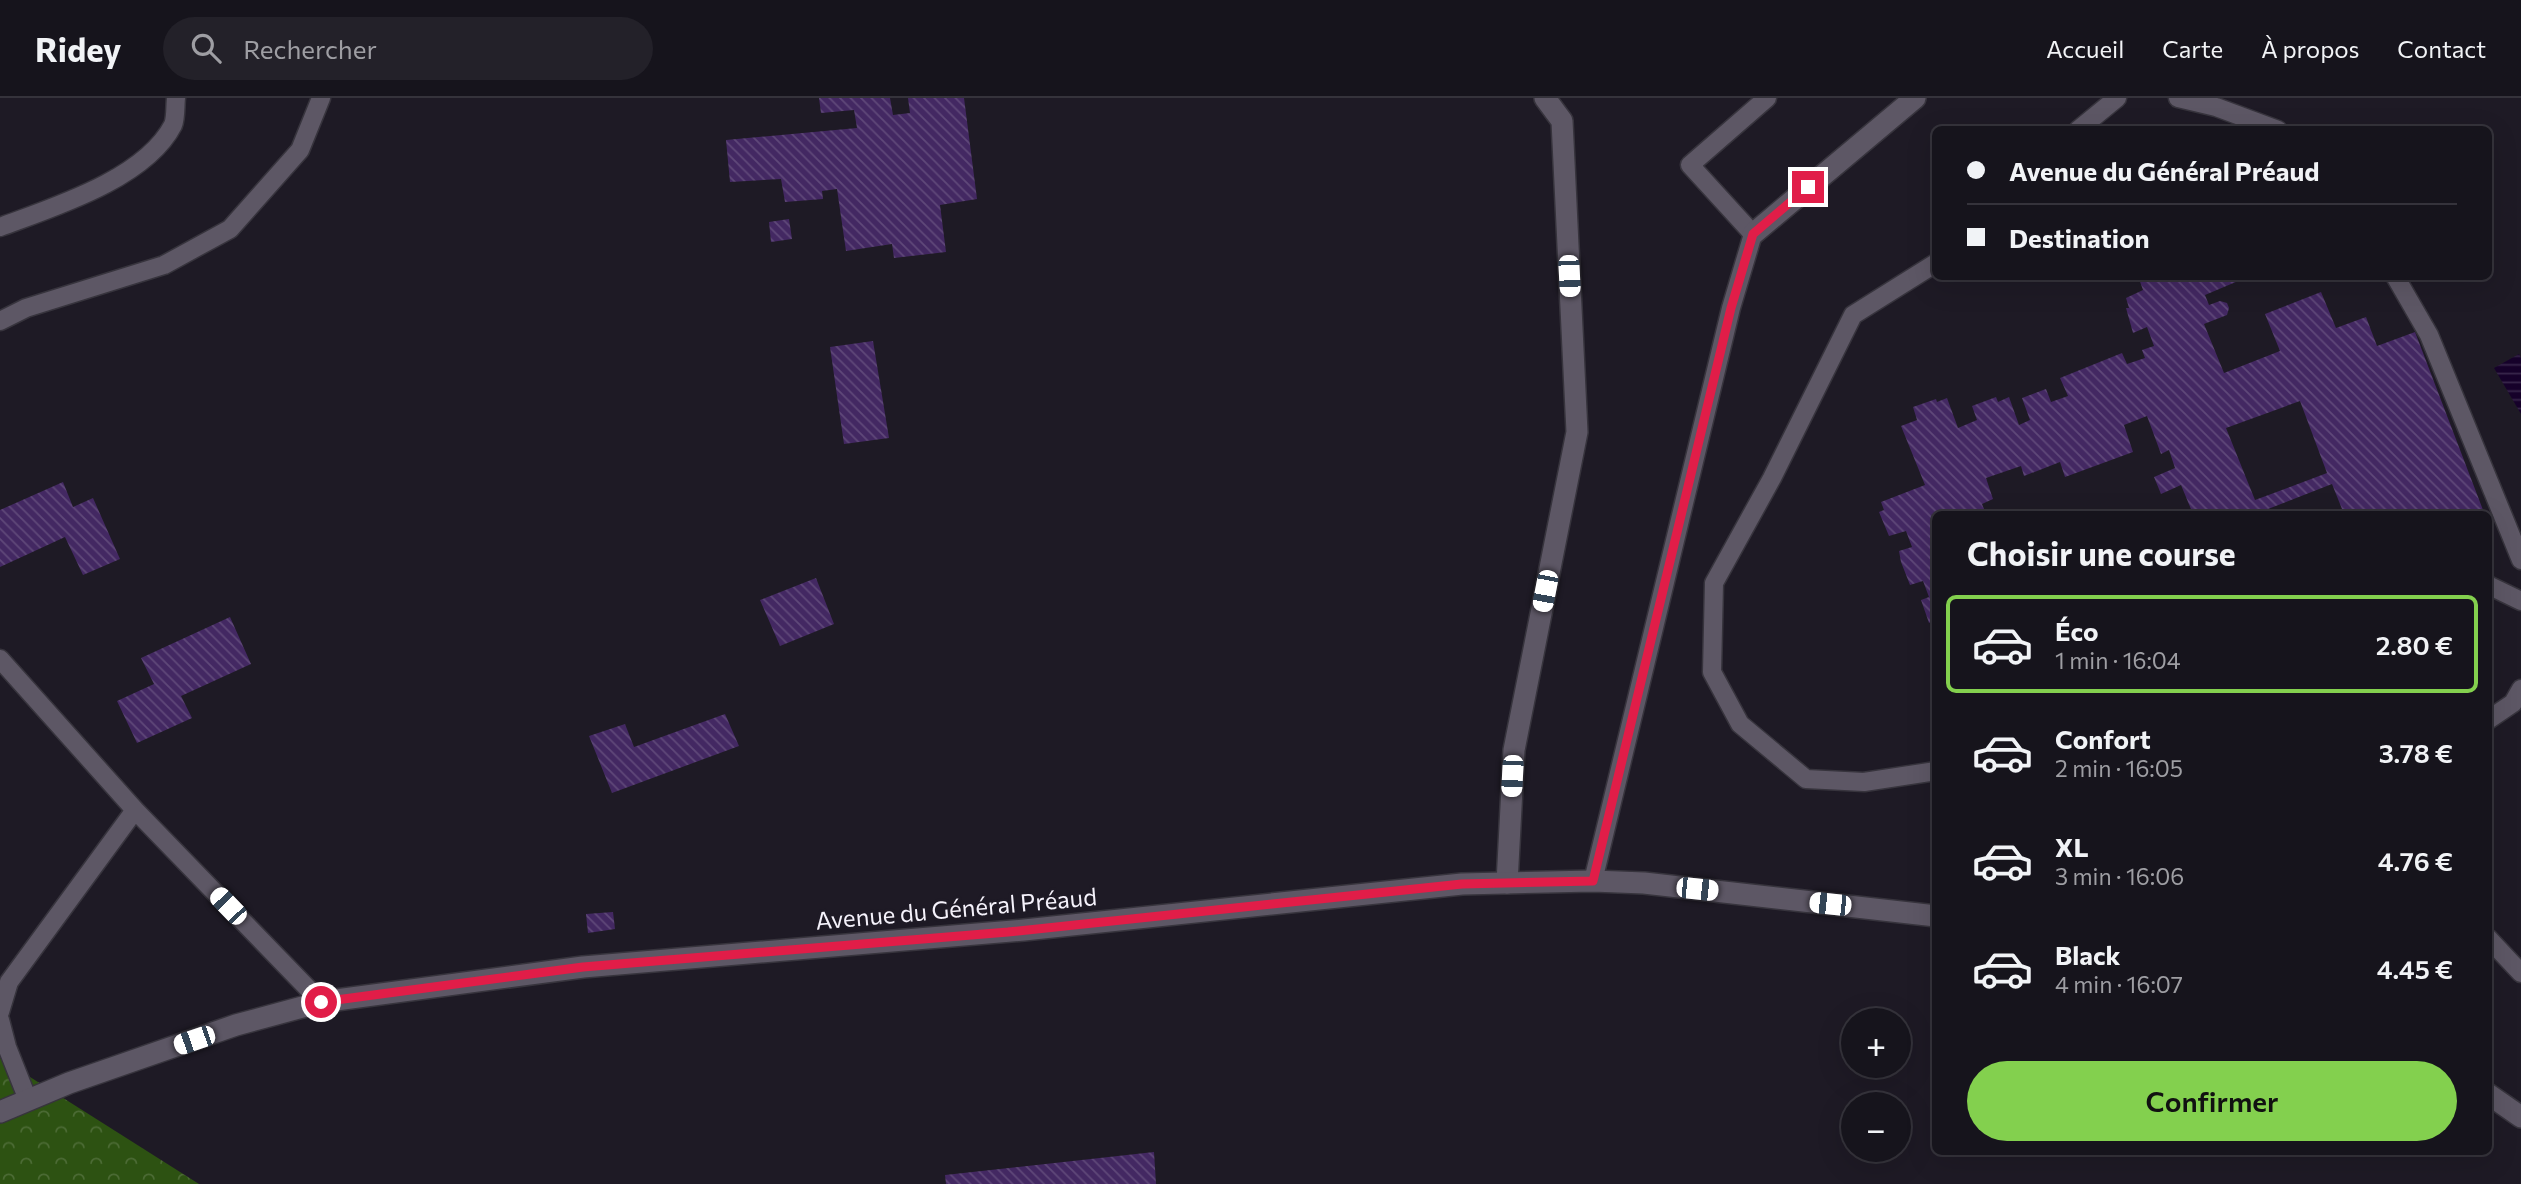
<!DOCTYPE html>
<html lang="fr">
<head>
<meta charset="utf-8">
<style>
  body { margin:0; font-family:Commissioner,sans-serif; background:#232129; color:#f1f3f6; height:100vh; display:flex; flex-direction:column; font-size:26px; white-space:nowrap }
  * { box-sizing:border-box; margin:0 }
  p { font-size:23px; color:#9e9ea3 }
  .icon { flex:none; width:38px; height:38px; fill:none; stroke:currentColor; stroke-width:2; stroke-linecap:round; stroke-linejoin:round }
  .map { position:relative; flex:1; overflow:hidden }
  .sheet { position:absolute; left:1932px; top:413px; width:560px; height:644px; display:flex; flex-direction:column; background:#16141c; border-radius:10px; box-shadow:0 7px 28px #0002,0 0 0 2px #35333b }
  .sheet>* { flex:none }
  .top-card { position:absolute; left:1932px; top:28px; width:560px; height:154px; border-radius:10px; box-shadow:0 7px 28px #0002,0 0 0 2px #35333b; display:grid; align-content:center; height:154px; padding:0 35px; background:#16141c }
  .tools { position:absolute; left:1841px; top:910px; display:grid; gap:14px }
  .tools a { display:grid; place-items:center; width:70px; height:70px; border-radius:50%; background:#16141c; box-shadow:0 7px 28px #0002,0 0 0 2px #35333b; font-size:35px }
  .end { position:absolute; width:32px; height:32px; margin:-16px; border:9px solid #e11d48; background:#fff; box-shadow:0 0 0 4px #fff }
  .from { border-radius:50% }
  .car { position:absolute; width:21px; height:42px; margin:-21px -10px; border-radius:9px; box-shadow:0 0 5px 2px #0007; background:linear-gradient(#fff 24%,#345 0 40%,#fff 0 76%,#345 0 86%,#fff 0) }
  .top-card b { display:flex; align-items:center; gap:24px; height:66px; font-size:26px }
  .top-card b+b { border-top:2px solid #35333b }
  .top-card i { width:18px; height:18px; background:#f1f3f6 }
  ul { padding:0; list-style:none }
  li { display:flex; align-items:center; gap:21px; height:98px; margin:0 14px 10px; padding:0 21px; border:4px solid transparent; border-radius:10px }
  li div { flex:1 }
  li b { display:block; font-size:26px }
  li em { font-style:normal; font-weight:600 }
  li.active { border-color:#83d04e }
  li>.icon { width:63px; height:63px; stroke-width:1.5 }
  h2 { padding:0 35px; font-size:32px; line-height:84px }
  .cta { display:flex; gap:14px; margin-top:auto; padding:14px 35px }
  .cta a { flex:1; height:80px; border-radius:42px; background:#83d04e; color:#111; font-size:28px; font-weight:600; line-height:80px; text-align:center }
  header { display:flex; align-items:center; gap:42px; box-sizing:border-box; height:98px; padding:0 35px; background:#16141c; border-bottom:2px solid #35333b }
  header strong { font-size:33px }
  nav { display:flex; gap:38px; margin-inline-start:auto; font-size:24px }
  .search { width:490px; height:63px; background:#232129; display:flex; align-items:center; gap:18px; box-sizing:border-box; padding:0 24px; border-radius:38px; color:#9e9ea3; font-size:26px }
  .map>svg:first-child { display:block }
  .forest { fill:url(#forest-crowns) }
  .water { fill:url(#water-rules) }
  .building { fill:url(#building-back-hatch); fill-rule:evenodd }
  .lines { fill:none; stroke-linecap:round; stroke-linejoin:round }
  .lane-casing { stroke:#37343d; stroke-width:21 }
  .street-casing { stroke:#37343d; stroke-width:24 }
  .secondary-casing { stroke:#37343d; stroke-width:24 }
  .lane { stroke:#5d5765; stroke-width:18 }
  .street { stroke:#5d5765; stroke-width:21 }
  .secondary { stroke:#5d5765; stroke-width:21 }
  .route { stroke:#e11d48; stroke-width:9 }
  .labels { text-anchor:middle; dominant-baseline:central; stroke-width:6; stroke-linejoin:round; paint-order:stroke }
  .street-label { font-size:24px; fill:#f5f2fb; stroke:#1e1a25 }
</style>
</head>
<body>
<header>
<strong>Ridey</strong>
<div class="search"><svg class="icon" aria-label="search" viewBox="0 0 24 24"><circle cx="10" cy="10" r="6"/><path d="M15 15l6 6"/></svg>Rechercher</div>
<nav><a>Accueil</a><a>Carte</a><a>À propos</a><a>Contact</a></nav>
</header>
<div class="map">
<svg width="2521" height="1086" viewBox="0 0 2521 1086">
  <defs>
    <pattern id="forest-crowns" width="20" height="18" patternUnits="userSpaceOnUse" patternTransform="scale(1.75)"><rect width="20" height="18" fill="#2d5212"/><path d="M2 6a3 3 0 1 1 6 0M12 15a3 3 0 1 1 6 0" fill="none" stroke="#4c6b35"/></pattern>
    <pattern id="water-rules" width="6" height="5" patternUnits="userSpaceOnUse" patternTransform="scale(1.75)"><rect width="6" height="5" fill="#16012a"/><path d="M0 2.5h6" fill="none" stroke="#38264a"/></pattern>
    <pattern id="building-back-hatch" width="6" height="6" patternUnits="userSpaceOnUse" patternTransform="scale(1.75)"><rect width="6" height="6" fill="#432862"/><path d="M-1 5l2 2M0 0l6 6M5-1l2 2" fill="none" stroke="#5f4879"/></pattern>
  </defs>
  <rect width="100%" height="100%" fill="#1e1a25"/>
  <path class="forest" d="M 0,960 L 199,1086 L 0,1086 Z"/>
  <path class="water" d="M 2519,256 L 2521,260 L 2521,316 L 2494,270 Z"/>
  <path class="building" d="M 819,0 L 890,0 L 893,17 L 910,15 L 908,0 L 964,0 L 977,101 L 940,107 L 946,154 L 894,160 L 892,146 L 846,153 L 837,91 L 822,93 L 823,101 L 785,104 L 781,81 L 730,84 L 726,42 L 857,30 L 854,12 L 821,15 Z
    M 789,121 L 792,141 L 771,144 L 769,124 Z
    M 2138,178 L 2250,178 L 2205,197 L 2209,207 L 2220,203 L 2227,205 L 2229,210 L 2227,217 L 2204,226 L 2224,275 L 2280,253 L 2265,216 L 2321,194 L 2336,230 L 2366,219 L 2377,248 L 2415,234 L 2483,412 L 2473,416 L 2344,416 L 2332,386 L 2268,411 L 2270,416 L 2193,416 L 2181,387 L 2161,396 L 2154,379 L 2175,370 L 2169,352 L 2161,356 L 2147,318 L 2124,327 L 2133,354 L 2065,379 L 2060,364 L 2024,378 L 2021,368 L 1986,380 L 1993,401 L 1982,406 L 1986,416 L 1936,416 L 1936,522 L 1929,525 L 1921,502 L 1929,499 L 1923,483 L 1910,487 L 1901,464 L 1899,453 L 1912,449 L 1906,433 L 1889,438 L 1879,414 L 1884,412 L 1881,404 L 1925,387 L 1901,328 L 1917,322 L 1913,309 L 1936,301 L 1937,304 L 1947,300 L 1958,330 L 1977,322 L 1972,308 L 1996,299 L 1998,304 L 2009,299 L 2019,327 L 2030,322 L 2022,300 L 2046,291 L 2051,304 L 2068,298 L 2060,280 L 2122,255 L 2127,266 L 2145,260 L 2142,252 L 2154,248 L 2147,229 L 2133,235 L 2126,210 L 2129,210 L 2126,200 L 2143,192 ZM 2300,303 L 2327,375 L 2255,402 L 2226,330 Z
    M 873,243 L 889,340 L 844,346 L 830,249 Z
    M 63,384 L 73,409 L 93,400 L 120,461 L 83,477 L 65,439 L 0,469 L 0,412 Z
    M 816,480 L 834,526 L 780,548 L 760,502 Z
    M 230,519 L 251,566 L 181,598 L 192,620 L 137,645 L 117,603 L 154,586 L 141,560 Z
    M 725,616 L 739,648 L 612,695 L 589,638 L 625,626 L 634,649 Z
    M 613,814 L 615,831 L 588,835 L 586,816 Z
    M 1154,1054 L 1156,1086 L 946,1086 L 945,1077 Z"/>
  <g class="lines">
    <defs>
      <path id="lane" d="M 2178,0 L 2216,9 L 2278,32
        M 2078,32 L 2117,0
        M 0,129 C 54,109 145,81 173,27 C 176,20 175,8 176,0
        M 1936,165 L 1853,217 L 1772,380 L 1714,485 L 1712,574 L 1740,626 L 1806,681 L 1864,684 L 1936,673
        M 2395,178 L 2429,237 L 2521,462
        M 0,223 L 26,210 L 164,167 L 230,131 L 300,52 L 321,0
        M 2488,487 L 2521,503
        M 0,561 L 135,712
        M 2488,622 L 2513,605 L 2521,591
        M 1593,783 L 1731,210 L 1753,136 L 1690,67 L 1767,0
        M 2488,840 L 2521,875
        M 0,914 L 9,884 L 135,712 L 321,904
        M 0,922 L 7,949 L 28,1002"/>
      <path id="street" d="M 1753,136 L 1915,0
        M 1507,785 L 1514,652 L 1577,334 L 1562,23 L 1545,0"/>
      <path id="secondary" d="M 2488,996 L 2521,1019
        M 0,1014 L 69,985 L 236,927 L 321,904 L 583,869 L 1024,832 L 1462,786 L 1593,783 L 1644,785 L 1936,818"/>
    </defs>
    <use href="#lane" class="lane-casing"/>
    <use href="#street" class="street-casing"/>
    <use href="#secondary" class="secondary-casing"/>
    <use href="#lane" class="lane"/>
    <use href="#street" class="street"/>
    <use href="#secondary" class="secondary"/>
  </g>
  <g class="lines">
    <path class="route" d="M 321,904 L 583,869 L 1008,834 L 1462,786 L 1593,783 L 1731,210 L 1753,136 L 1808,89"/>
  </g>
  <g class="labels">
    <g class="street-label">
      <text transform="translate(956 810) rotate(-5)">Avenue du Général Préaud</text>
    </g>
  </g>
</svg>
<div class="tools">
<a>+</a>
<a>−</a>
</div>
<i class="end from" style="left:321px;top:904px"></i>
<i class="end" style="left:1808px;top:89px"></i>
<i class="car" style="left:1569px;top:178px;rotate:177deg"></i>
<i class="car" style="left:1545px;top:493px;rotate:191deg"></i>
<i class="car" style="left:1512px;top:678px;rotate:183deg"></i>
<i class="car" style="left:1697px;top:791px;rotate:96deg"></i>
<i class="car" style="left:1830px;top:806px;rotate:276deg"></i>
<i class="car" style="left:228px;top:808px;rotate:316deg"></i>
<i class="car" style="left:194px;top:942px;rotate:251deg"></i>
<div class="top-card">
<b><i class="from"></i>Avenue du Général Préaud</b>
<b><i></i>Destination</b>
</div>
<section class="sheet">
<h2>Choisir une course</h2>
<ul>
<li class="active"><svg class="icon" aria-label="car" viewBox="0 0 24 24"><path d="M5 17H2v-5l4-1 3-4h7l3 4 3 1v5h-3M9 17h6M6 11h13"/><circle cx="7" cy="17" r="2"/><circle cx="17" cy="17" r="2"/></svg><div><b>Éco</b><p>1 min · 16:04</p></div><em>2.80 €</em></li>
<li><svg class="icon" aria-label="car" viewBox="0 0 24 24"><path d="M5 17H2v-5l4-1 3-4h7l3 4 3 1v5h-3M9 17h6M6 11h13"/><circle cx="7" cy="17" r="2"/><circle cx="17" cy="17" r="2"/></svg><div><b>Confort</b><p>2 min · 16:05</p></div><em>3.78 €</em></li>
<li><svg class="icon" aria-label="car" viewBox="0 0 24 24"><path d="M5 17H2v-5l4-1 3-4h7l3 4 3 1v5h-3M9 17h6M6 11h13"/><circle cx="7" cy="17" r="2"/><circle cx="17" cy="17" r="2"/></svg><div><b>XL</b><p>3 min · 16:06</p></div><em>4.76 €</em></li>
<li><svg class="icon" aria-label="car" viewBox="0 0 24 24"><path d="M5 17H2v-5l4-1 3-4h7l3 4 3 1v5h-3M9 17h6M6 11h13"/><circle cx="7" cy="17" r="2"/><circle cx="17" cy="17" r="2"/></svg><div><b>Black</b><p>4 min · 16:07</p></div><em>4.45 €</em></li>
</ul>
<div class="cta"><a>Confirmer</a></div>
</section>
</div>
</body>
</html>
